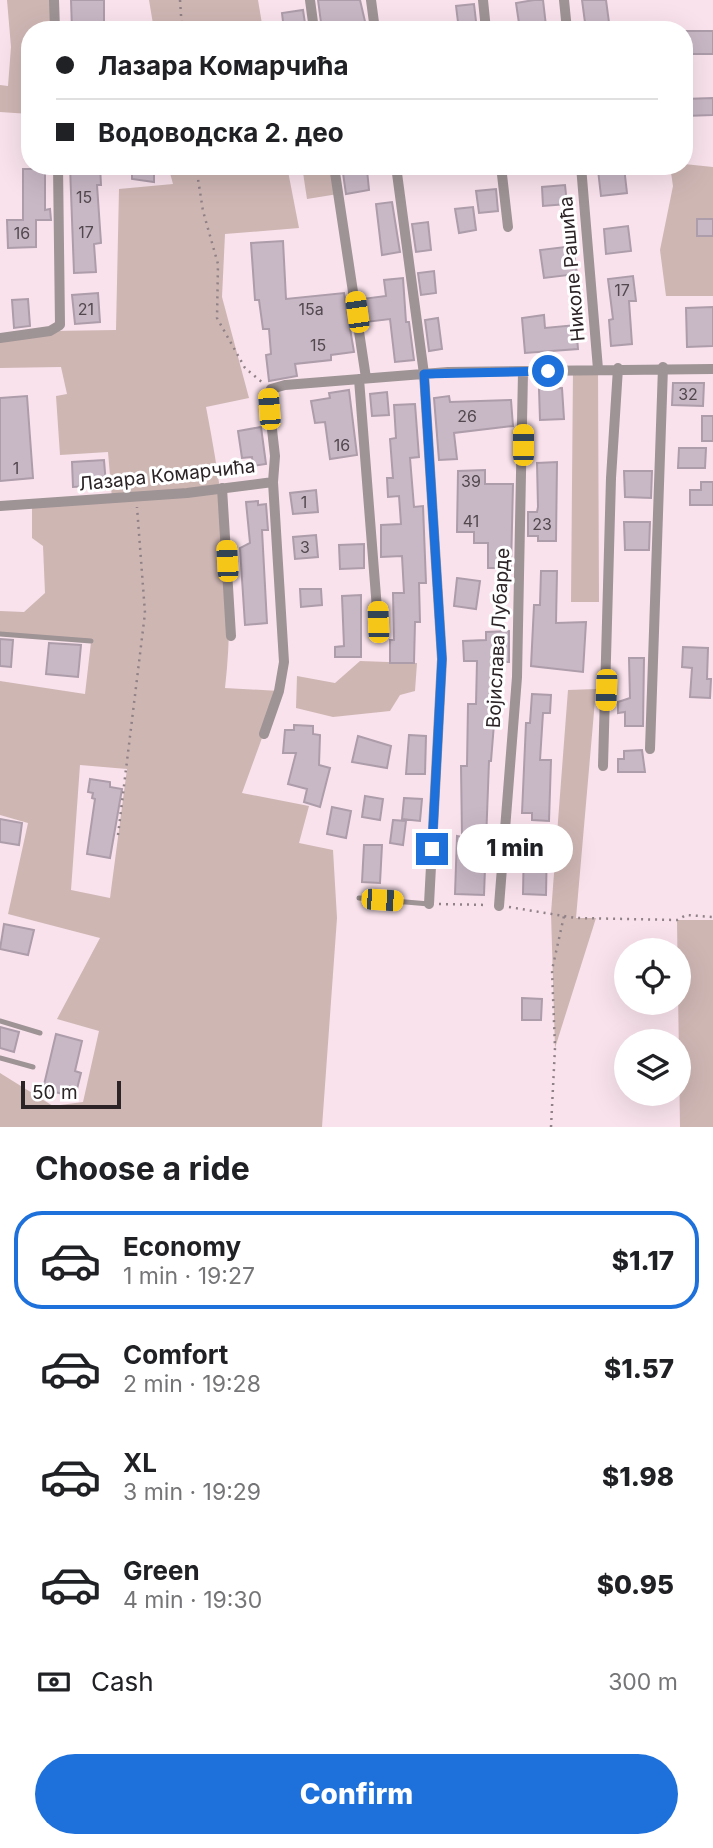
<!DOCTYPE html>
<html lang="en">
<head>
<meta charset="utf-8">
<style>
  body { margin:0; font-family:Inter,sans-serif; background:#f6f6f6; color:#202124; height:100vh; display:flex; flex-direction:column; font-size:26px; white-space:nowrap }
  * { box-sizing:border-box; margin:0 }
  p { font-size:23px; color:#757577 }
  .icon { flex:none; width:38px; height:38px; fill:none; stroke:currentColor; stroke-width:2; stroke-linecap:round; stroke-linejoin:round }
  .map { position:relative; height:1127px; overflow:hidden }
  .panel { display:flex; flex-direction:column; background:#fff; flex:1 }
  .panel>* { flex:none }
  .top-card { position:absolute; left:21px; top:21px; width:672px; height:154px; border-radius:28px; box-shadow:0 7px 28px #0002; display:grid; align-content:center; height:154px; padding:0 35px; background:#fff }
  .buttons { position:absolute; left:614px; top:938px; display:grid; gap:14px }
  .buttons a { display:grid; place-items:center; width:77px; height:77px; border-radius:50%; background:#fff; box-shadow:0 7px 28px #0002; font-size:35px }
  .scale { position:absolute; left:21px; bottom:18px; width:100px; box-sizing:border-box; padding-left:7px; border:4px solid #2b2326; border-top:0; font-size:19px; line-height:24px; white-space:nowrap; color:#2b2326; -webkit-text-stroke:5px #fff; paint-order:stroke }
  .end { position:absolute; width:32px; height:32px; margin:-16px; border:9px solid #1e70db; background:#fff; box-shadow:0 0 0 4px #fff }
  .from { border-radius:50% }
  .bubble { position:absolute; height:49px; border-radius:24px; background:#fff; box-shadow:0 7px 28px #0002; font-size:23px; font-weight:800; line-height:49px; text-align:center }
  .car { position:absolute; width:21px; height:42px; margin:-21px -10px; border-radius:9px; box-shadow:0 0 5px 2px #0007; background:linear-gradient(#f5c518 24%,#345 0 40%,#f5c518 0 76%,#345 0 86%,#f5c518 0) }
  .top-card b { display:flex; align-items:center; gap:24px; height:66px; font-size:26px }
  .top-card b+b { border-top:2px solid #e0e0e0 }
  .top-card i { width:18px; height:18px; background:#202124 }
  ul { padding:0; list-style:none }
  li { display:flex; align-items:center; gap:21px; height:98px; margin:0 14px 10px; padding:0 21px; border:4px solid transparent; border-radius:28px }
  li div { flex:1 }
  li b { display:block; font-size:26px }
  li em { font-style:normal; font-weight:800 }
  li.selected { border-color:#1e70db }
  li>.icon { width:63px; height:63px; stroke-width:1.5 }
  h2 { padding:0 35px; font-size:32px; line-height:84px }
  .pay { display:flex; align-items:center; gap:18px; height:77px; padding:0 35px; font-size:26px }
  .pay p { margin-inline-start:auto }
  .action { display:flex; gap:14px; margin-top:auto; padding:14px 35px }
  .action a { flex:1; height:80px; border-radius:42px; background:#1e70db; color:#fff; font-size:28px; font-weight:800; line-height:80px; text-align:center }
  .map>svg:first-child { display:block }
  .green { fill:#ceb6b3; fill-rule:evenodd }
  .building { fill:#c8b7c5; stroke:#ad9caa; stroke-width:2 }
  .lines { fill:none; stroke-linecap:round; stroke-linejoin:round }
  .path { stroke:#908187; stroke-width:2.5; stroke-dasharray:2 5; stroke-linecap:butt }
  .service { stroke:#9e9395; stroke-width:5 }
  .minor { stroke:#9e9395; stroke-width:10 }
  .route { stroke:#1e70db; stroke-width:9 }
  .labels { text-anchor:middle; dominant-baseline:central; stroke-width:6; stroke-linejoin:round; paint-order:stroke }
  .number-label { font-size:16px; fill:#52484e }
  .street-label { font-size:19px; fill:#2b2326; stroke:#fff }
</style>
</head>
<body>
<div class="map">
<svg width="713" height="1127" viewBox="0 0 713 1127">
  <rect width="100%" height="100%" fill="#f9e2ec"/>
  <path class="green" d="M 7,0 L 53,0 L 54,30 L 30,30 L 30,114 L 0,112 L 0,85 L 8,86 L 11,47 Z
    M 149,0 L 258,0 L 263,30 L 154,30 Z
    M 684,164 L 713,167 L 713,296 L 666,296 L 660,250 L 673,186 L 670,166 Z
    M 168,166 L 287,166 L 299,228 L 225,234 L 222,297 L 249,398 L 206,407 C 224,499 236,594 225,688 L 279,691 L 242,793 L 309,806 L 299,843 L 333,850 L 337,918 L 322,1127 L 0,1127 L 0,1073 L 53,1106 L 83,1102 L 99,1031 L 57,1019 L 100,938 L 8,914 L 28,823 L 0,815 L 0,681 L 85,694 L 91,642 L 0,634 L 0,611 L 24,612 L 45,593 L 43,546 L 32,538 L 32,504 L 112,499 L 108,452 L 60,455 L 56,396 L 67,394 L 61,367 L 0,368 L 0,338 L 50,331 L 116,330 L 119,189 L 173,184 ZM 80,765 L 127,769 L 110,898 L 71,890 Z
    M 302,166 L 334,166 L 338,194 L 307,199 Z
    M 598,369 L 599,602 L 571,602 L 573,370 Z
    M 360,661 L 417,663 L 415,691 L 400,695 L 390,711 L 333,717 L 296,708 L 297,676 L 335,683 Z
    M 596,689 L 576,918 L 596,918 L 555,1048 L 551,913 L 568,690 Z
    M 677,920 L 713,920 L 713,1127 L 680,1127 Z"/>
  <path class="building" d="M 71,0 L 104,0 L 104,29 L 72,30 Z
    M 318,0 L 360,0 L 367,30 L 322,30 Z
    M 534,0 L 543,0 L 546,26 L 520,30 L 516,3 Z
    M 582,0 L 606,0 L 610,30 L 586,30 Z
    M 474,4 L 477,30 L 459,30 L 456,6 Z
    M 303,10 L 306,30 L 284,30 L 282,13 Z
    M 684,31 L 713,31 L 713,54 L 684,54 Z
    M 713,98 L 713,115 L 685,116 L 685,99 Z
    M 70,166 L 100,166 L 101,185 L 97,185 L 101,243 L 94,244 L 96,272 L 74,273 Z
    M 132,166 L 154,166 L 154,182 L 132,179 Z
    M 624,167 L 627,193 L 601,196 L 598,170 Z
    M 23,169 L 45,169 L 45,210 L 50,209 L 51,220 L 36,220 L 36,247 L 8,248 L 7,220 L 23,220 Z
    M 367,170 L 369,190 L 346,194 L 343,173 Z
    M 565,185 L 567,204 L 543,206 L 542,187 Z
    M 496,189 L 498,211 L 479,213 L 476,191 Z
    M 392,202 L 400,252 L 382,255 L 376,204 Z
    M 473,207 L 476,230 L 459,233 L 455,209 Z
    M 697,219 L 713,219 L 713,236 L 697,236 Z
    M 428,222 L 431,250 L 416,252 L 412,224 Z
    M 628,226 L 631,251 L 606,254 L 604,229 Z
    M 283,241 L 286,299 L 344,293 L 354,352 L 331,355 L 331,360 L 295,364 L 297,376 L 269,381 L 266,355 L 271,354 L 269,329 L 263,329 L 259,300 L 255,300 L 251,243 Z
    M 573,246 L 577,274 L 544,278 L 540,250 Z
    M 434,271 L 436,293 L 421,295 L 418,273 Z
    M 633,276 L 636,301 L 629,301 L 632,344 L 611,346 L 609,320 L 613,319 L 608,279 Z
    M 403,278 L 406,322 L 409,322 L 414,360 L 395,362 L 390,319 L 366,322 L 362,299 L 386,296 L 384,280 Z
    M 98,293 L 100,322 L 75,324 L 72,295 Z
    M 28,299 L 30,326 L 14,328 L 12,300 Z
    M 713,307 L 713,346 L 687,347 L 686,308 Z
    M 544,315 L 545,328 L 576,325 L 578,349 L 525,353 L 522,318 Z
    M 438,318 L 442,349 L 429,351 L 425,320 Z
    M 673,383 L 704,383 L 703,406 L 672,405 Z
    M 562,388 L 564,419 L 540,420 L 539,389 Z
    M 349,390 L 357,455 L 330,459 L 325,422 L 315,423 L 311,401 L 330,398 L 329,393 Z
    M 387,392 L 389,415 L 372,416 L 370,394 Z
    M 27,396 L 33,478 L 0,481 L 0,398 Z
    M 449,396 L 450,402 L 511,400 L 513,426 L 454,433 L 457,459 L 439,460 L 434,398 Z
    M 415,404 L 419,457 L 410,458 L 414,507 L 423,506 L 426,583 L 419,583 L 420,622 L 415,622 L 414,663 L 390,663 L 390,640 L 394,640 L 393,593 L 404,593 L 402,556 L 381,557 L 381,525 L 401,524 L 399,496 L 388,497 L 387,478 L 393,478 L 390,439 L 396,438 L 394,405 Z
    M 702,416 L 713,416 L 713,441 L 702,441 Z
    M 261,427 L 266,464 L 253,466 L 252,457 L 242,458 L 238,431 Z
    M 679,448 L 706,448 L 705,468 L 678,468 Z
    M 104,460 L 106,485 L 73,487 L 72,462 Z
    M 557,462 L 556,541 L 538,541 L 538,536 L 528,536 L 528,512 L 537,512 L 538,507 L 537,463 Z
    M 485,470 L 485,484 L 513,484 L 511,568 L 488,568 L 488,543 L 474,543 L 474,532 L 457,532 L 458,471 Z
    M 624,471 L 652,471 L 651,498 L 625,497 Z
    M 701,482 L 713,482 L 713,505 L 690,505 L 690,490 L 701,490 Z
    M 316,490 L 318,512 L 293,514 L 290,493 Z
    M 258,501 L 258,505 L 266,504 L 268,530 L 262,530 L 267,623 L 245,625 L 240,548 L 250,543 L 246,502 Z
    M 624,522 L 650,522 L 649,550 L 625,550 Z
    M 316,535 L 318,557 L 295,559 L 293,537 Z
    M 364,544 L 364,568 L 340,569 L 339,545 Z
    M 541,571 L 557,571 L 556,623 L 586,622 L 583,672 L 531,666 L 534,605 L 540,605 Z
    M 457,578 L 480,581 L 476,609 L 454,606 Z
    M 300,589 L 321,589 L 322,605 L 301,607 Z
    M 361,595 L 361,657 L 335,657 L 335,647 L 344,646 L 342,596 Z
    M 509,631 L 509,662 L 499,662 L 491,761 L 489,761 L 484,895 L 455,894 L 457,836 L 462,837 L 461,766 L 467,766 L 468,704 L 476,704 L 477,661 L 464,661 L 463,641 L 486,640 L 486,632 Z
    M 0,639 L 13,640 L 11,667 L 0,666 Z
    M 49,643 L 81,645 L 78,677 L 46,674 Z
    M 683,647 L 708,648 L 707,679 L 711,679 L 710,698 L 690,697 L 692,668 L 682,667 Z
    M 629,658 L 644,658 L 643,726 L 625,726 L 625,712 L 618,713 L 618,702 L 630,698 Z
    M 532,694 L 551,695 L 550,713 L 543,713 L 540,760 L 551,760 L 549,821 L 532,820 L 532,813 L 522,813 L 526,723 L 530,723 Z
    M 294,725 L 313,726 L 313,734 L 320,735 L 319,765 L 330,768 L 320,807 L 304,802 L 307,789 L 288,784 L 296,753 L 283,753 L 285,730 L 294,730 Z
    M 409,735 L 426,736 L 425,774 L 406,774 Z
    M 358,736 L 391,746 L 387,768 L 352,762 Z
    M 642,750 L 645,772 L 618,772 L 618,759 L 624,759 L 624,751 Z
    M 90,779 L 110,782 L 110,787 L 122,789 L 110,858 L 87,854 L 95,799 L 92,798 L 93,793 L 88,792 Z
    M 365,796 L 383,799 L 380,820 L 362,817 Z
    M 404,798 L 422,799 L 420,821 L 402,819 Z
    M 332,807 L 351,811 L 346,838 L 327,834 Z
    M 0,819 L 22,823 L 19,845 L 0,842 Z
    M 393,820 L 406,821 L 403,845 L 390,843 Z
    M 524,842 L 547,843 L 546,895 L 523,894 Z
    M 364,845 L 382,845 L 380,883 L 362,882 Z
    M 4,924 L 34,930 L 28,955 L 0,949 Z
    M 522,998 L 542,999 L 541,1020 L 522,1020 Z
    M 0,1027 L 19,1032 L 14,1052 L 0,1048 Z
    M 56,1034 L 82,1041 L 75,1071 L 81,1073 L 75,1097 L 43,1089 Z"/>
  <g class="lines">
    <path class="path" d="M 180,0 L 182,30
      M 196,166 L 203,211 L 218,264 L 217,318 L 245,368 L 263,383
      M 118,835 L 145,613 L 137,507
      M 439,904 L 488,905
      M 509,907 L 576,918 L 677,920 L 686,915 L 713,917
      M 551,1127 L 555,1048 L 552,970 L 564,916"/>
    <path class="service" d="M 0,634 L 91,641
      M 359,898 L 429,904
      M 0,1021 L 40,1033
      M 0,1058 L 33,1067"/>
    <path class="minor" d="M 54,0 L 55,30
      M 310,0 L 314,30
      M 371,0 L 375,30
      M 483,0 L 486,30
      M 564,0 L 567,30
      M 334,166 L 366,378
      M 396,166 L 424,374 L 442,659 L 429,904
      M 501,166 L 508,227
      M 581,166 L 598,369
      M 0,338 L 50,331 L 60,325 L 58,166
      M 359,379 L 378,622
      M 222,488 L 231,636
      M 0,506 L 187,493 L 273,482
      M 264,734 L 279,691 L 284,662 L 273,482 L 275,456 L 268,394 L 271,389 L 285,385 L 448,372 L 713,369
      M 650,749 L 663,367
      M 603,766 L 611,478 L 618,368
      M 499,906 L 517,677 L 523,372"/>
  </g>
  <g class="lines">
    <path class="route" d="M 432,849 L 442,659 L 424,374 L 548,371"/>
  </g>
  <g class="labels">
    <g class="number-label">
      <text x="84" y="197">15</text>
      <text x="86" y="232">17</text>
      <text x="22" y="233">16</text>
      <text x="622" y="290">17</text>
      <text x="86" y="309">21</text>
      <text x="311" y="309">15a</text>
      <text x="318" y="345">15</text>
      <text x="688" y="394">32</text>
      <text x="467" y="416">26</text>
      <text x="342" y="445">16</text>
      <text x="16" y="468">1</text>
      <text x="471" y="481">39</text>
      <text x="304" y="502">1</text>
      <text x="471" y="521">41</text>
      <text x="542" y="524">23</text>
      <text x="305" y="547">3</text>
    </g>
    <g class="street-label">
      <text transform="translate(572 269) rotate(-95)">Николе Рашића</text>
      <text transform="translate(167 475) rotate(-6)">Лазара Комарчића</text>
      <text transform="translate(498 638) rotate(-87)">Војислава Лубарде</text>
    </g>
  </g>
</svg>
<div class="buttons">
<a><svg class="icon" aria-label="locate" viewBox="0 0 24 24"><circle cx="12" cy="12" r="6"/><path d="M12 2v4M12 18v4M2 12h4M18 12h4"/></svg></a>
<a><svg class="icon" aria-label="layers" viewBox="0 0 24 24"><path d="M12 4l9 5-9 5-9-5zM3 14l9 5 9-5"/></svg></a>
</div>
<div class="scale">50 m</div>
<i class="end from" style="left:548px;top:371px"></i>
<i class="end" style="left:432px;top:849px"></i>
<div class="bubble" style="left:457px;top:824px;width:116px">1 min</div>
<i class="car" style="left:357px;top:312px;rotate:352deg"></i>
<i class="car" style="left:269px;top:409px;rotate:356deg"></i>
<i class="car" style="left:523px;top:445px;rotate:0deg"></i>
<i class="car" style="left:227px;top:561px;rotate:357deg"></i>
<i class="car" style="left:378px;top:622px;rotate:358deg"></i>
<i class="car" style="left:606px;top:690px;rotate:182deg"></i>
<i class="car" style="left:382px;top:900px;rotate:94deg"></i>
<div class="top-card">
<b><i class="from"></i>Лазара Комарчића</b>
<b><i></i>Водоводска 2. део</b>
</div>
</div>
<section class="panel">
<h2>Choose a ride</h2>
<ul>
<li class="selected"><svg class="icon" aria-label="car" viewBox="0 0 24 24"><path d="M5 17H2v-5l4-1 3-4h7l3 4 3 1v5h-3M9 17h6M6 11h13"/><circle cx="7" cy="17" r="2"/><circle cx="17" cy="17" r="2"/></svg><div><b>Economy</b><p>1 min · 19:27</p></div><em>$1.17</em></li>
<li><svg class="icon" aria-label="car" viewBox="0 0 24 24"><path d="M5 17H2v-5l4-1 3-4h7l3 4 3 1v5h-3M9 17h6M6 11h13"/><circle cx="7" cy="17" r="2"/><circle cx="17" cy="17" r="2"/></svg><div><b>Comfort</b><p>2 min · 19:28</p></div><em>$1.57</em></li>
<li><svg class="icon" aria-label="car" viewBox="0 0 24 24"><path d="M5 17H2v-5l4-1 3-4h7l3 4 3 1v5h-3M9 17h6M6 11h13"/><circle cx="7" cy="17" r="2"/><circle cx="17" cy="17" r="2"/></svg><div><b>XL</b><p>3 min · 19:29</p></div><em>$1.98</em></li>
<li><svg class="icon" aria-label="car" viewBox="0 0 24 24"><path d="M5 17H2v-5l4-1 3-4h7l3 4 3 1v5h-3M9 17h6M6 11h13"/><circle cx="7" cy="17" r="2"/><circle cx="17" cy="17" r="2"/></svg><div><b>Green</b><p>4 min · 19:30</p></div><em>$0.95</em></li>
</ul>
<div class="pay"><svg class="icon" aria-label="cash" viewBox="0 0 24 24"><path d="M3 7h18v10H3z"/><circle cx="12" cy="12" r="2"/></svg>Cash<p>300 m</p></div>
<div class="action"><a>Confirm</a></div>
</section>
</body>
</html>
